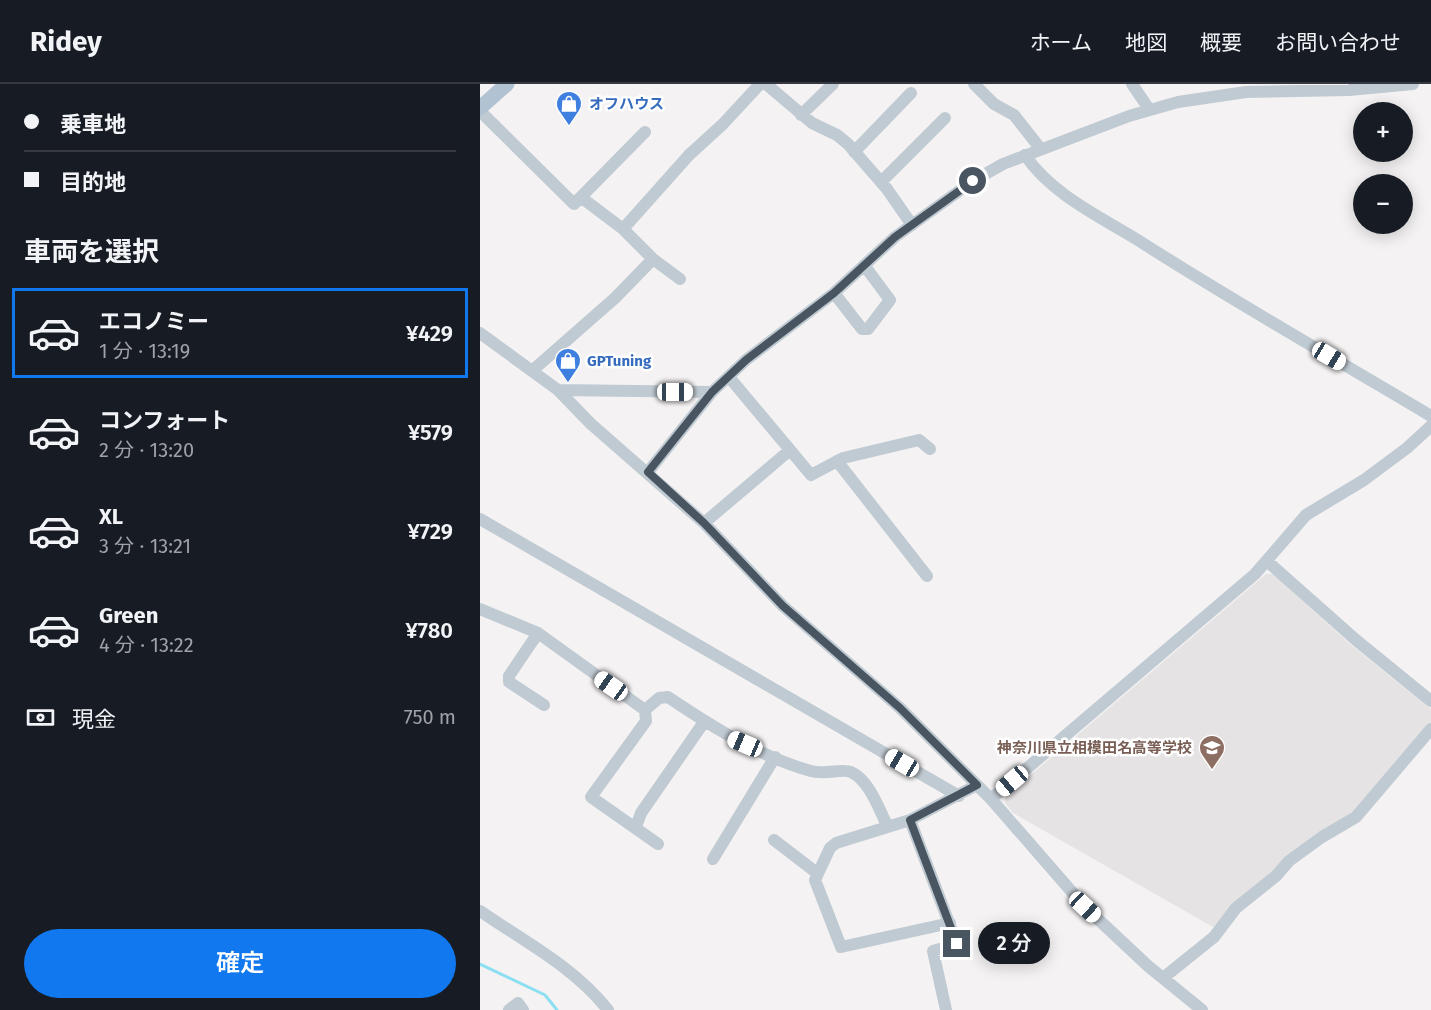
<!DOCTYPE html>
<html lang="ja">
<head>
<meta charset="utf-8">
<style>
  body { margin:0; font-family:"Fira Sans","Noto Sans JP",sans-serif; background:#20242c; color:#f1f3f6; height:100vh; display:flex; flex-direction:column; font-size:22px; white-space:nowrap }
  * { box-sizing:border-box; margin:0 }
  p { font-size:20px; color:#9ea1a6 }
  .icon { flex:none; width:33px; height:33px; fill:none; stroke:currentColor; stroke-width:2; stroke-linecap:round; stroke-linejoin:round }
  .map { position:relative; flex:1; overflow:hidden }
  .side { display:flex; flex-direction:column; background:#171b24; width:480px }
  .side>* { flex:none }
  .guide { display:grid; align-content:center; height:132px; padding:0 24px; background:#171b24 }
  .buttons { position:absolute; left:873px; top:18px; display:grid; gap:12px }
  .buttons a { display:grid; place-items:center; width:60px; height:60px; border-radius:50%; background:#171b24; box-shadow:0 3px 15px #0003; font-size:30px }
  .end { position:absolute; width:27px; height:27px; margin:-14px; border:8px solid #495661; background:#fff; box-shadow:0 0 0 3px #fff }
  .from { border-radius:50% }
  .bubble { position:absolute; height:42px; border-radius:21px; background:#171b24; box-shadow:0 3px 15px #0003; font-size:20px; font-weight:600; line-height:42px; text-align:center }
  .car { position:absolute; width:18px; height:36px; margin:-18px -9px; border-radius:8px; box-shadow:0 0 4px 2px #0007; background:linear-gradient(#fff 24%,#345 0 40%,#fff 0 76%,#345 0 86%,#fff 0) }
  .guide b { display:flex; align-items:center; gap:21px; height:57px; font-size:22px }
  .guide b+b { border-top:2px solid #363941 }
  .guide i { width:15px; height:15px; background:#f1f3f6 }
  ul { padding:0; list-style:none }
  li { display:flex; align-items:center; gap:18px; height:90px; margin:0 12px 9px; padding:0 12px; border:3px solid transparent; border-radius:0px }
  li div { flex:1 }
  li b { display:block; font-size:22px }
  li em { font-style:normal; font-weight:600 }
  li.on { border-color:#1178f0 }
  li>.icon { width:54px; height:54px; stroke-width:1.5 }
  h2 { padding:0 24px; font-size:27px; line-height:72px }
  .pay { display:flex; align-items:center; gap:15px; height:66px; padding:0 24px; font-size:22px }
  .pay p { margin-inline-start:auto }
  .button { display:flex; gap:12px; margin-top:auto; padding:12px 24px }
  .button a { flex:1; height:69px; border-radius:36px; background:#1178f0; color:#fff; font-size:24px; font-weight:600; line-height:69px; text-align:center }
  header { display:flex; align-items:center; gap:36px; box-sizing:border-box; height:84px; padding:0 30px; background:#171b24; border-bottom:2px solid #363941 }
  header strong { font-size:28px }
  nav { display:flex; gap:33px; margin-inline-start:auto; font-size:21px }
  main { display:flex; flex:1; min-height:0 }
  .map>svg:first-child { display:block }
  .education { fill:#e6e3e4 }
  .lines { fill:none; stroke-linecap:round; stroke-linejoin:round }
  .stream { stroke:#8bdff2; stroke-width:3 }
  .minor { stroke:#c0cad2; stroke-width:12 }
  .major { stroke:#b1c2d2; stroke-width:15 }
  .route { stroke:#495661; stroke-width:8 }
  .labels { text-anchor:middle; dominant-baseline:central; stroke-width:5; stroke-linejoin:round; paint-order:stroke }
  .shop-label { font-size:15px; font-weight:bold; fill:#366cbe; stroke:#fff; text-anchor:start }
  .education-label { font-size:15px; font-weight:bold; fill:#785e54; stroke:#fff; text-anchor:end }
</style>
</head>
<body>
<header>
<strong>Ridey</strong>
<nav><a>ホーム</a><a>地図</a><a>概要</a><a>お問い合わせ</a></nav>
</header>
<main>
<section class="side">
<div class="guide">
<b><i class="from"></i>乗車地</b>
<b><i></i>目的地</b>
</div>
<h2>車両を選択</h2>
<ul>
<li class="on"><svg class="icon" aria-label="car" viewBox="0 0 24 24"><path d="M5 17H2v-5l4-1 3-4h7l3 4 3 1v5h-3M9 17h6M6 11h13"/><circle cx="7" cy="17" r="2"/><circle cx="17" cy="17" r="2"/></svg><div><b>エコノミー</b><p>1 分 · 13:19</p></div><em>¥429</em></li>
<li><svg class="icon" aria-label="car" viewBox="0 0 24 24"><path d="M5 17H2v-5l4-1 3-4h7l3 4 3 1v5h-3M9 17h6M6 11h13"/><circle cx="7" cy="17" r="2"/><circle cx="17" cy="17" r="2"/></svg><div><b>コンフォート</b><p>2 分 · 13:20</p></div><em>¥579</em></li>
<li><svg class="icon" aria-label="car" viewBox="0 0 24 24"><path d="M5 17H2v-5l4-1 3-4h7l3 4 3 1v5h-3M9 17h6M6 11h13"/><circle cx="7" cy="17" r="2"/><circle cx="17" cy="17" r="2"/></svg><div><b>XL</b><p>3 分 · 13:21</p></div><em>¥729</em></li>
<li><svg class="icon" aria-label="car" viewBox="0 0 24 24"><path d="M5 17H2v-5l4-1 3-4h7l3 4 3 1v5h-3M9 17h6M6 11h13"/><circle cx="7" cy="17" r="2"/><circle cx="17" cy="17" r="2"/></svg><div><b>Green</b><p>4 分 · 13:22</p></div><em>¥780</em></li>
</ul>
<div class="pay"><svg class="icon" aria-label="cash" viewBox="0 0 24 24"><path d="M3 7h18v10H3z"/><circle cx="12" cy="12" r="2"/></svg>現金<p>750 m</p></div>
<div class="button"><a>確定</a></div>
</section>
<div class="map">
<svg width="951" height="926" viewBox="0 0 951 926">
  <rect width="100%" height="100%" fill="#f4f2f2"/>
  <path class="education" d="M 786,490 L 793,490 L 870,560 L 951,625 L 951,638 L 875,728 L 733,843 L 533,729 L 525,719 L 526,712 Z"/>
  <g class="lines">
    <path class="stream" d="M 0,880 L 65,911 L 77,926"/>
    <path class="minor" d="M 286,0 L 332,39 L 357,51 L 368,60 L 407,105 L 432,141
      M 494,0 L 514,20 L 534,31 L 560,64
      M 652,0 L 669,25
      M 0,27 L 94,120 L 165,48
      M 321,31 L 353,0
      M 374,68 L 431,9
      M 545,71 C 572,111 621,133 661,158 C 756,219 854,274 951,332
      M 401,98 L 465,34
      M 143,145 L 209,71 L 243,40 L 280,0
      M 173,175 L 200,195
      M 354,209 L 382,245 L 388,245 L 410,216 L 384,181
      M 0,249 L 78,306 L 111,340 L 224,439 L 303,522 L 420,624 L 511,715 L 605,823 L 668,882 L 722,926
      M 53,286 L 135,214 L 173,175 L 143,145 L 102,114
      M 249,293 L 331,391 L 363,374 L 439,356 L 450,365
      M 78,306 L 232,308
      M 357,377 L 447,492
      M 168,388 L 232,308 L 266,276 L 354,209 L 415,153 L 493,97 L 523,80 L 649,32 L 698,18 L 766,8 L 869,6 L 933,0
      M 0,435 L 479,712
      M 224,439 L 310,366
      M 788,478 L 876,556 L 951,617
      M 0,525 L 58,549 L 165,626 L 179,614 L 188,613 C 231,642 280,673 331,687 C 345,691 363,684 371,688 C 389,696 399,725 407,741
      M 58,549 L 29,592 L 29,598 L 64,621
      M 165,626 L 166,637 L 111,713 L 178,760
      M 511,715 L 775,490 L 826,431 L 884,396 L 927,364 L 951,342
      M 430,736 L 356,759 L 350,764 L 335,796 L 361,863 L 470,839
      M 156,743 L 161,729 L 224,638
      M 294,756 L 337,789
      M 233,775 L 295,673
      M 0,827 C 45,858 94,883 128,926
      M 683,894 L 734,853 L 756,824 L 796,792 L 809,777 L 842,753 L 876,733 L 951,645
      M 29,926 L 38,919 L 43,926
      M 466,926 L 453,867 L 477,860 L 430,736 L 497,701"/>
    <path class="major" d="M 0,24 L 27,0"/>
  </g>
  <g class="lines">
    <path class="route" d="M 477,860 L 430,736 L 497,701 L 420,624 L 303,522 L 224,439 L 168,388 L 232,308 L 266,276 L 354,209 L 415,153 L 493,97"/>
  </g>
  <defs>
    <symbol id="shop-pin" viewBox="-11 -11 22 30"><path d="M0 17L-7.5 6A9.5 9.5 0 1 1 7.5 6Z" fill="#3f7fe0" stroke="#fff"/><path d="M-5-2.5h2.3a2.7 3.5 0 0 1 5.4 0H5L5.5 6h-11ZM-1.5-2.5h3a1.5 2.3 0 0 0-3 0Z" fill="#fff"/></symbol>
    <symbol id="school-pin" viewBox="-11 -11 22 30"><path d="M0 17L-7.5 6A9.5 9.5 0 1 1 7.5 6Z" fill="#8d6e63" stroke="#fff"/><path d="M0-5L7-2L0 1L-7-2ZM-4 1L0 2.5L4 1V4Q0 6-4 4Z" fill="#fff"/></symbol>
  </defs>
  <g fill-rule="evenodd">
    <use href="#shop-pin" x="74" y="5" width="30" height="40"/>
    <use href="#shop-pin" x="73" y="262" width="30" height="40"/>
    <use href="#school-pin" x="717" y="649" width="30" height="40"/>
  </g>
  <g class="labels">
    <g class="shop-label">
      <text x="109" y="20">オフハウス</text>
      <text x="107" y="277">GPTuning</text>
    </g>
    <g class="education-label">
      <text x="712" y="664">神奈川県立相模田名高等学校</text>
    </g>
  </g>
</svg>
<div class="buttons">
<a>+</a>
<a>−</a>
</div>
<i class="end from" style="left:493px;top:97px"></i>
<i class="end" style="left:477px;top:860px"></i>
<div class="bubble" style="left:498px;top:838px;width:72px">2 分</div>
<i class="car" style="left:849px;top:272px;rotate:121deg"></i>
<i class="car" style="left:195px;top:308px;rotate:90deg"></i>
<i class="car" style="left:131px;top:602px;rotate:305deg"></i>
<i class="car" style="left:265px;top:660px;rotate:293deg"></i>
<i class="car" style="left:422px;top:679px;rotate:300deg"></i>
<i class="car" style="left:532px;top:697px;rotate:230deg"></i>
<i class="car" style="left:605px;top:823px;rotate:133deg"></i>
</div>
</main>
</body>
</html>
